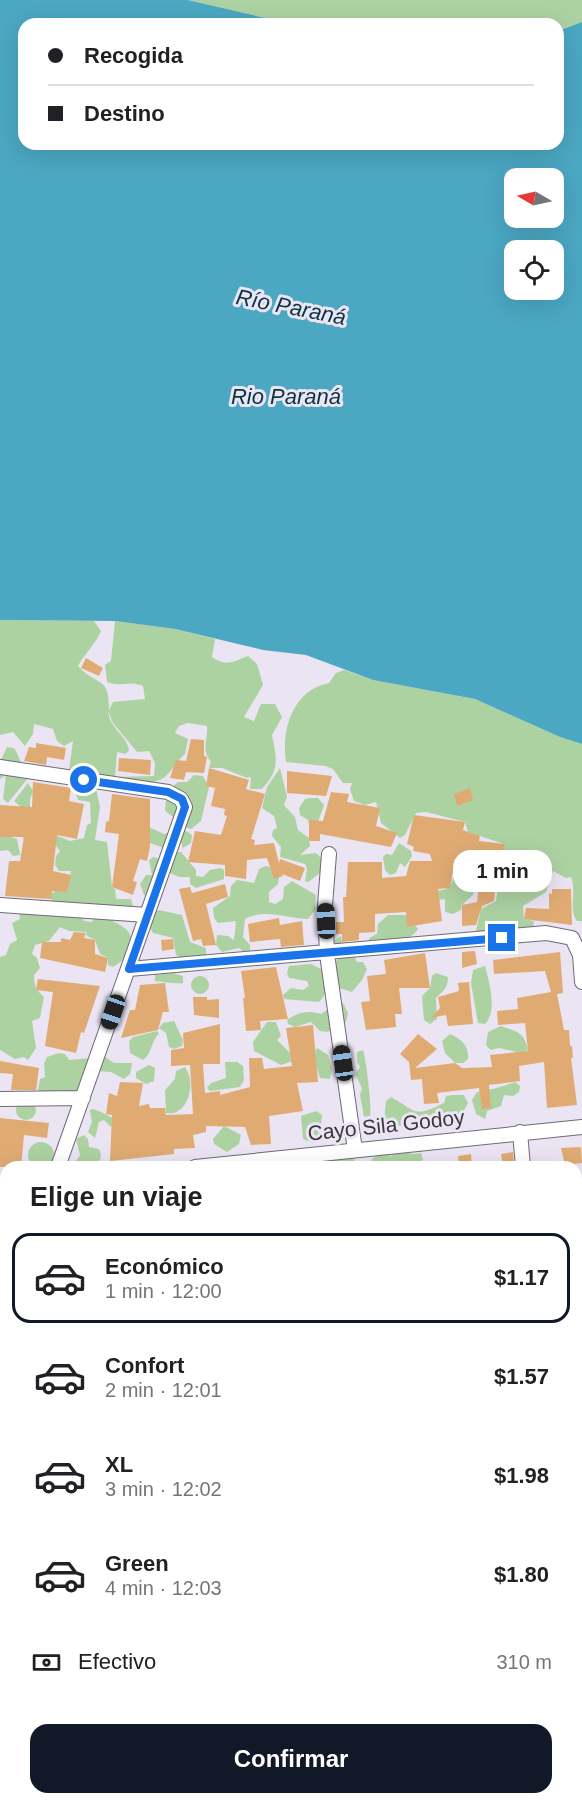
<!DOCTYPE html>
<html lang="es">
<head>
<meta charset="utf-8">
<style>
  body { margin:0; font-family:Helvetica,sans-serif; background:#f6f6f6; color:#202124; height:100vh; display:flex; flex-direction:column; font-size:22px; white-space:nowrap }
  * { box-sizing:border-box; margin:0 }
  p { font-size:20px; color:#757577 }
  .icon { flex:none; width:33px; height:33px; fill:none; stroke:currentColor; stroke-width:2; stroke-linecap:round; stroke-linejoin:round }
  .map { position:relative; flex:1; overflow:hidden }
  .details { position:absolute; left:0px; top:1161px; width:582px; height:644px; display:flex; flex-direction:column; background:#fff; border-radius:18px 18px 0 0; box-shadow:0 6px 24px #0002 }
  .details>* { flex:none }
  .top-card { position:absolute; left:18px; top:18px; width:546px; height:132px; border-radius:18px; box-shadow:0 6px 24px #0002; display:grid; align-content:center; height:132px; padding:0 30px; background:#fff }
  .needle { width:39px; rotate:279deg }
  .fabs { position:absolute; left:504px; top:168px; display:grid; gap:12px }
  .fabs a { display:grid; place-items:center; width:60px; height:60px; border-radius:12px; background:#fff; box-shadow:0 6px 24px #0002; font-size:30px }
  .end { position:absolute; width:27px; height:27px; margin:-14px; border:8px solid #1a73e8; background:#fff; box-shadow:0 0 0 3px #fff }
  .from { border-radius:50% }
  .bubble { position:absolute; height:42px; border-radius:18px; background:#fff; box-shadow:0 6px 24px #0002; font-size:20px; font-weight:700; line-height:42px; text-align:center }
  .car { position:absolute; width:18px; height:36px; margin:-18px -9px; border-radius:8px; box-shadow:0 0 4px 2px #0007; background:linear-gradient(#222 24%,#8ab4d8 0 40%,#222 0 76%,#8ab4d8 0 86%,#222 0) }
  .top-card b { display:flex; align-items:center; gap:21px; height:57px; font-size:22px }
  .top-card b+b { border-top:2px solid #e0e0e0 }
  .top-card i { width:15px; height:15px; background:#202124 }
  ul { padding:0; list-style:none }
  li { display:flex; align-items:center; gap:18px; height:90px; margin:0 12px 9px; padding:0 18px; border:3px solid transparent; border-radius:18px }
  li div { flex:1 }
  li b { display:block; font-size:22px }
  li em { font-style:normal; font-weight:700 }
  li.active { border-color:#111827 }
  li>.icon { width:54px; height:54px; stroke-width:1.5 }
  h2 { padding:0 30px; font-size:27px; line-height:72px }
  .pay { display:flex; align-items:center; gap:15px; height:66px; padding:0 30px; font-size:22px }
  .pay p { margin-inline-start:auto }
  .button { display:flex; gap:12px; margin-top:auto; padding:12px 30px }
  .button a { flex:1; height:69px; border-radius:18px; background:#111827; color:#fff; font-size:24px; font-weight:700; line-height:69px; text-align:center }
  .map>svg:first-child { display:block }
  .green { fill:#add2a2; fill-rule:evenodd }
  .water { fill:#4ba7c2; fill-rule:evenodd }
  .building { fill:#e0ab73 }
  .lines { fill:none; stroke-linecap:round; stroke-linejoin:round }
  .minor-casing { stroke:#6f6a77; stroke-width:16 }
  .tertiary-casing { stroke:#6f6a77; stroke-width:20 }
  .minor { stroke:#fff; stroke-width:14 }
  .tertiary { stroke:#fff; stroke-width:16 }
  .route { stroke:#1a73e8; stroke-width:8 }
  .labels { text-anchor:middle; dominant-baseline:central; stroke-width:6; stroke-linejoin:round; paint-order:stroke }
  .street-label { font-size:21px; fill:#39363c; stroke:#eae4f3 }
  .water-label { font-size:22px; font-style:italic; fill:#093541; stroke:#eae4f3 }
</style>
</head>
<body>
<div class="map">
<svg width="582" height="1804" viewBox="0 0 582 1804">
  <rect width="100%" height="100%" fill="#eae4f3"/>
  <path class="green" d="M 188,0 L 582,0 L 582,22 L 558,31 L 558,24 L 291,24 Z
    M 0,620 L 94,621 L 101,631 C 95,645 85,653 78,666 C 98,688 109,674 109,710 L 113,702 L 145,699 L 143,686 C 131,681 119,687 107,682 L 105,665 L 111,661 L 115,621 L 175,629 L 215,639 L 212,657 C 227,667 232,662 248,656 L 257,664 L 263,685 L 244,717 L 254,721 L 261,704 L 275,704 L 282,717 L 272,735 C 277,760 280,769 262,789 L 250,789 L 251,777 L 247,778 L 222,768 L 209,768 L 211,762 C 201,749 208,741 207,726 L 188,723 L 179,726 L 175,733 L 188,739 L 185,754 C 178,760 173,769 166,776 C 154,786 134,782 119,782 L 115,777 L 96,777 L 90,771 L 74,775 L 69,770 L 73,741 L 64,746 L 57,741 L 53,729 L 34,724 L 33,734 L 25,746 L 13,732 L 0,735 ZM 108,711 L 113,723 L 137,752 L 149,751 L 155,763 L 154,776 L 115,777 L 117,752 L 125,754 L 129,751 C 128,736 109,728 108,711 Z
    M 344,670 L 373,680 L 475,699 L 560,737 L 582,744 L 582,921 L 577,921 C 568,909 577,892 571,877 L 566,878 L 553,871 L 546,892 L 523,906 L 524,919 L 534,921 L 533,929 L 520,930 L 516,927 L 504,934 L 499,926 L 488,935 L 479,936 L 476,931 L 481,909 L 496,901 L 504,844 L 468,832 L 465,822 L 426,812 L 416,813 L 405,835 L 400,838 L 381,823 L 376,802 L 365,805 L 354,801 L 350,789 L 352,783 L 343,783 L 333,769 L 325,766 L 286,762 C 281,729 293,690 329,683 L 336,673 Z
    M 7,747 L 14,748 C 20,757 22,768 28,778 L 8,803 L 3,799 L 6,775 L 0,779 L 0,762 Z
    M 280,768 L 287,797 L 284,805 L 295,817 L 298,830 L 309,838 L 310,846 L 300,855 L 316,853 L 321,858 L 320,873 L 308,882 L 305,881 L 307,869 L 305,864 L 280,857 L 281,847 L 272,836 L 273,830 L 277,828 L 274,816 L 262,808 L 267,787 Z
    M 194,775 L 203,776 L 209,787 L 201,821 L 191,829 L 178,825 L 175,818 L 165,811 L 166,799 L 174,794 L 173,786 L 178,782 L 187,782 Z
    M 28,783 L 33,791 L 30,800 L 30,824 L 33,826 L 47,823 L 49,804 L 54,803 L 53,834 L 70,841 L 84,838 L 87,825 L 91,823 L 90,802 L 78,800 L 76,794 L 80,786 L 95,784 L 100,807 L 95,840 L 107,842 L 112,887 L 115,889 L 116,899 L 131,899 L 133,906 L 129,917 L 115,909 L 83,905 L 79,910 L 84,921 L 92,922 L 96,913 L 103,913 C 115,927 138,926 129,949 C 125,958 122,962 113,967 L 108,965 L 108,958 L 100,954 L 95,940 L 87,936 L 86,932 L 69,931 L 60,927 L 49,941 L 35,945 L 32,954 L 37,958 L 40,968 L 34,975 C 34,985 36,990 44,997 L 40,1018 L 32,1021 L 36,1048 L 28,1060 L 24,1057 L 15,1059 L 0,1050 L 0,957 L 6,955 L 10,944 L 17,940 L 12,923 L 20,919 L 18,903 L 27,900 L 29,904 L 48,911 L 76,910 L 52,901 L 50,894 L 57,890 L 67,892 L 71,871 L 59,871 L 55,865 L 56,856 L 60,851 L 54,843 L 39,836 L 24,840 L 21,831 L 20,806 L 14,801 Z
    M 310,798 L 318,798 L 324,805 L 318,822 L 309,824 L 308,820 L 300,815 L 299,808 L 305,799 Z
    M 151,828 L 164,834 C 175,832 182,826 192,835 L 191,843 L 183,848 L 181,842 L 172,843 L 164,848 L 150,843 L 147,830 Z
    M 8,836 L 17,839 L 20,855 L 13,856 L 8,850 L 0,851 L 0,837 Z
    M 399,843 L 411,851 L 412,856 L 405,867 L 400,863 L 396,873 L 390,875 L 385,870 L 383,857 L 386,854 L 392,855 Z
    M 176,852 L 181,852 L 196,870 L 196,876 L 203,877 L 210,870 L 221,868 L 224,870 L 224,879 L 196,888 L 190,884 L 190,877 L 179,877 L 170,873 L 168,869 Z
    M 153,857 L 160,859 L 147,896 L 144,895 L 140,884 L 146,875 L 152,875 L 149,860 Z
    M 459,865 L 464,868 L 464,881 L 470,878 L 478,868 L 496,873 L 495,885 L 480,881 L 474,882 L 473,895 L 462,905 L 461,910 L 453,914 L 445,912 L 445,899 L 438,900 L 434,891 C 456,890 449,882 459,865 Z
    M 266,866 L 273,868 L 279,877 L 278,884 L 269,892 L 269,902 L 275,904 L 283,899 L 284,887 L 292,881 L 316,895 L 315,910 L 308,919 C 285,918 266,908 245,919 L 243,937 L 250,945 L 250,952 L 244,952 L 239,948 L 222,952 L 216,945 L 217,935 L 228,936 L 234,940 L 236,921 L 218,923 L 214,918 L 213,908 L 230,896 L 231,886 L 237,880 L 254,883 L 259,869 Z
    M 159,910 L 182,915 L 190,942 L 206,948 L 206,958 L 183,959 L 176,955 L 173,938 L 153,933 L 148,924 L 154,912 Z
    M 388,915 L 406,915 L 418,929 C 408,944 387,943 369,945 L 369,938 L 377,934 L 378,924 Z
    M 341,936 L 342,943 L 349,944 L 357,962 L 363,962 L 367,969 L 362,980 L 352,992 L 335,987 L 334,963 L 338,959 L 333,941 Z
    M 311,964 L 325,971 C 326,984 329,992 319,1002 L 284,999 L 283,995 L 291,988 L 303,990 L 309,986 L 307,981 L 289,978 L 287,973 L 289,966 Z
    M 485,966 C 489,982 498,1011 485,1024 L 478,1023 L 471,983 L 473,970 Z
    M 173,973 L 183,976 L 183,983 C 177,984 162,982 155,981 L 155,975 Z
    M 436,973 L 448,977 C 448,988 443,991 436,998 L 437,1019 L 430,1024 L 424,1020 L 422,996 L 430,988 L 432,976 Z
    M191 985a9 9 0 1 1 18 0a9 9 0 1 1-18 0Z
    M 337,1003 L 343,1003 L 348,1013 L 346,1022 L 335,1026 L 328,1032 L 320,1031 L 311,1022 L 295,1027 L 288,1024 L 287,1020 C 298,1012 307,1010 321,1014 Z
    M 174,1021 L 183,1040 L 182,1046 L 174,1049 L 169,1047 L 166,1033 L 159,1028 L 163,1023 Z
    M 267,1022 L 276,1022 L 281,1036 L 277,1040 L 290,1053 L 298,1054 L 293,1061 L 281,1065 L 254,1051 L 253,1042 Z
    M 501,1026 C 517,1032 524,1031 528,1050 L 518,1055 L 517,1052 L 499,1048 L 491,1050 L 486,1045 L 488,1032 Z
    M 157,1031 L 159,1034 C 150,1042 153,1053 143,1060 L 130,1053 L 129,1041 L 133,1037 Z
    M 450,1034 C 462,1039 469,1046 468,1059 L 463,1063 L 455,1063 L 445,1053 L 442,1041 Z
    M 317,1048 L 328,1055 L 332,1069 L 330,1079 L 320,1078 C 317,1069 312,1057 317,1048 Z
    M 363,1050 C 366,1059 372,1106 370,1116 L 364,1117 L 360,1095 L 362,1088 L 355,1074 L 360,1067 L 357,1062 L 357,1052 Z
    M 59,1053 L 65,1054 L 69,1060 L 90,1058 L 78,1094 L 46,1096 L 38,1090 L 40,1079 L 45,1077 L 44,1063 L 47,1057 Z
    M 104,1056 L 114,1063 L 132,1063 L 130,1074 L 124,1079 L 111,1072 L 98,1071 Z
    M 225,1062 L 237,1062 L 243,1066 L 244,1080 L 240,1087 L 210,1091 L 207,1088 L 211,1083 L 226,1078 Z
    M 149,1065 L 155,1068 L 154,1081 L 146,1084 L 136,1078 L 136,1072 Z
    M 185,1067 C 197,1083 188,1117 166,1113 L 165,1090 L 175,1079 L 176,1071 Z
    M 515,1082 L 520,1086 L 519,1092 L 513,1096 L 504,1095 L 501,1106 L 487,1111 L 485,1119 L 476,1114 L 472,1100 L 477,1092 C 490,1090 502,1087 515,1082 Z
    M 452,1095 L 464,1095 L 468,1103 L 461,1116 C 428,1125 418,1133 384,1121 L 386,1101 L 391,1097 C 418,1112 413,1118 444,1103 L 446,1096 Z
    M16 1110a10 10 0 1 1 20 0a10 10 0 1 1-20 0Z
    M 93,1109 C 106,1113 118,1121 129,1130 L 110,1126 L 104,1120 L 99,1122 L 95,1138 L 88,1132 L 92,1122 L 90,1110 Z
    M 316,1111 L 322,1115 L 320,1140 L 313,1143 L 303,1139 L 301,1116 Z
    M 224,1126 L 241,1135 L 239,1144 L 227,1152 L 214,1144 L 213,1139 Z
    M 84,1135 L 88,1139 L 89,1147 L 99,1149 L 101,1154 L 100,1160 L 90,1167 L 77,1167 L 74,1164 L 80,1155 L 76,1139 Z
    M28 1155a13 13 0 1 1 26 0a13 13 0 1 1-26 0Z
    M 396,1150 L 405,1150 L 411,1154 L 421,1153 L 423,1160 L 410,1167 L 369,1167 L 372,1159 L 381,1153 L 391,1156 Z
    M 346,1155 L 354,1158 L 356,1167 L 305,1167 L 307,1163 L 326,1163 Z
    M 3,1607 L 6,1609 L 6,1658 L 0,1658 L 0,1608 Z
    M 414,1799 L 464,1799 L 465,1803 L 459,1804 L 455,1800 L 449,1804 L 407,1804 Z"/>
  <path class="water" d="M 0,0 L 188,0 L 291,24 L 24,24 L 24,144 L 558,144 L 558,31 L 582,22 L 582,744 L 560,737 L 475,699 L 373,680 L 306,655 L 263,650 L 175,629 L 115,621 L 0,620 ZM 514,178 L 554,178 L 554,218 L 514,218 ZM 514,250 L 554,250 L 554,290 L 514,290 Z"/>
  <path class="building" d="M 86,658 L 103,668 L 99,676 L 81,668 Z
    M 191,739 L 204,740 L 204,756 L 207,757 L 204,773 L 186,772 L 184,780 L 170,778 L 176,760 L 186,761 Z
    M 36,743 L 66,748 L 64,760 L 47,757 L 46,765 L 24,761 L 29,747 L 36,748 Z
    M 119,758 L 151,760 L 150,775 L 118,771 Z
    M 209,768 L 249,780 L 246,789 L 265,794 L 251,839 L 255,840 L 254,845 L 274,843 L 279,863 L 280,859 L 305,868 L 300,881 L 282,874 L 283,876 L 274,879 L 267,858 L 247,860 L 246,879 L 225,876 L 225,865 L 188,862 L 195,831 L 221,835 L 227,816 L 224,815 L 225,809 L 211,806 L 215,788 L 206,786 Z
    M 287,771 L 332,776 L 326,796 L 287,793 Z
    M 33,782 L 71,788 L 69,801 L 84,804 L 77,839 L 57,835 L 53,871 L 71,875 L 67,892 L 52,891 L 51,899 L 5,896 L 9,861 L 20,861 L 24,837 L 0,837 L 0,805 L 32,807 Z
    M 470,788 L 473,800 L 457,806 L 454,794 Z
    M 331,792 L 349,794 L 347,802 L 380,808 L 376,826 L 397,833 L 391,847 L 320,834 L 320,841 L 309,841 L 309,820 L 323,821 Z
    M 112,794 L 150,799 L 150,847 L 147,861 L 140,859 L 133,881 L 137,882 L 133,895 L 112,887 L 119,834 L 105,832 L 106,822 L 109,821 Z
    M 414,815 L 465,822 L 463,830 L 480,836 L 479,841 L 505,844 L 499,868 L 497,868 L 494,901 L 482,906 L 476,925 L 462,926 L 462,905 L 477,902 L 481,866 L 478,866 L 478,863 L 455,859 L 450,888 L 438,889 L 442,921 L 407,927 L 406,912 L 375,914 L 375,932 L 359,933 L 359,940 L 342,942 L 342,934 L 336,934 L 336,922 L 344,922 L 343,897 L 346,897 L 348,862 L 382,862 L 382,878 L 406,876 L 410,861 L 432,861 L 430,854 L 413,851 L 414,847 L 407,844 Z
    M 225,884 L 228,897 L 206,904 L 216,945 L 203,946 L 201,939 L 193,941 L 179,889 L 190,887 L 192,893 Z
    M 552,889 L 571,889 L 572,925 L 524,919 L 526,908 L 549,909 L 549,893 L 552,894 Z
    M 279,918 L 280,925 L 302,921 L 304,945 L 281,947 L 280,939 L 250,942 L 248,924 Z
    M 74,932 L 86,933 L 84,938 L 95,940 L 95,954 L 108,958 L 105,972 L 40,958 L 42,942 L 61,942 L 61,938 L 70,940 Z
    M 173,939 L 174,949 L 162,951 L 161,940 Z
    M 475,951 L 477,964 L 462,968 L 462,952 Z
    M 560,952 L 563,993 L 557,994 L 564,1030 L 569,1030 L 570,1046 L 572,1046 L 573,1058 L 571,1058 L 577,1105 L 547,1108 L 544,1062 L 519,1066 L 520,1081 L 489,1085 L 491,1108 L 482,1109 L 479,1088 L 437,1093 L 439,1103 L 424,1104 L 422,1079 L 411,1080 L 409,1062 L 400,1054 L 418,1034 L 437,1049 L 415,1068 L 455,1063 L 462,1068 L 492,1067 L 490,1055 L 528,1051 L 525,1023 L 498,1025 L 497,1011 L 518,1009 L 517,998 L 551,992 L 545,971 L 494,974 L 493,960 Z
    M 425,953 L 430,988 L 399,988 L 402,1014 L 395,1014 L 396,1027 L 366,1030 L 361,1002 L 370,1001 L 367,976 L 386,974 L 384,960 Z
    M 276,967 L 288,1019 L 260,1021 L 261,1030 L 246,1031 L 243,998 L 245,998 L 241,971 Z
    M 38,979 L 100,986 L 84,1033 L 81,1032 L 76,1053 L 45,1046 L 53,992 L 36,990 Z
    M 469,982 L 473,1024 L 448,1026 L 446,1015 L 431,1018 L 440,1008 L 438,997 L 459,991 L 458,983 Z
    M 165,983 L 169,1012 L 163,1012 L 158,1030 L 121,1038 L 130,1010 L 135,1010 L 140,985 Z
    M 193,997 L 207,997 L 207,1000 L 219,999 L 219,1018 L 194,1015 Z
    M 220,1024 L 220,1064 L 203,1064 L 205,1093 L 220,1091 L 220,1095 L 250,1087 L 249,1058 L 262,1058 L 264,1069 L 292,1066 L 286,1028 L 313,1025 L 318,1082 L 297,1083 L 303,1111 L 269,1116 L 271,1144 L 251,1145 L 245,1127 L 206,1126 L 206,1132 L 193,1135 L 195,1148 L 174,1149 L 174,1154 L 110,1161 L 112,1115 L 106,1114 L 109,1093 L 117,1096 L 120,1082 L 143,1083 L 139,1106 L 149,1104 L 150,1108 L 165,1108 L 166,1115 L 193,1114 L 190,1065 L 171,1066 L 171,1050 L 184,1048 L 183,1033 Z
    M 0,1061 L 39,1068 L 36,1090 L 11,1090 L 13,1074 L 0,1073 Z
    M 0,1118 L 49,1123 L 47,1138 L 24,1135 L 21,1167 L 0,1167 Z
    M 581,1147 L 582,1163 L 565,1165 L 561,1148 Z
    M 513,1152 L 514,1167 L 503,1167 L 501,1154 Z
    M 471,1154 L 472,1167 L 459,1167 L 458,1156 Z"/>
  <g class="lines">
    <defs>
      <path id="minor" d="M 0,767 L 168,792 L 181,799 L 185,807 L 58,1167
        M 329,854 L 325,905 L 327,954 L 355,1150
        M 0,905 L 147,915
        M 129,969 L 546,933 L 572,938 L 580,955 L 582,982
        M 0,1099 L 83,1098
        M 520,1132 L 523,1167
        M 195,1167 L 582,1127
        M 0,1345 L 6,1344
        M 576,1561 L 582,1562
        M 0,1665 L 6,1665
        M 576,1740 L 582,1724
        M 383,1804 L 384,1798
        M 476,1804 L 491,1798"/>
      <path id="tertiary" d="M 576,1331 L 582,1327
        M 576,1364 L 582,1360
        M 0,1690 L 6,1687
        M 0,1719 L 6,1716"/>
    </defs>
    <use href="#minor" class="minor-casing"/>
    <use href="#tertiary" class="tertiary-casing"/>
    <use href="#minor" class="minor"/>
    <use href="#tertiary" class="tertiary"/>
  </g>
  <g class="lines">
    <path class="route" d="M 84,780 L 168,792 L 182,799 L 185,807 L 129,969 L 502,938"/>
  </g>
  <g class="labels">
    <g class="street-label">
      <text transform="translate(386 1125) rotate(-6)">Cayo Sila Godoy</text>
    </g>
    <g class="water-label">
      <text transform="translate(291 307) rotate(11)">Río Paraná</text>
      <text x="286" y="396">Rio Paraná</text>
    </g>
  </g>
</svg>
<div class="fabs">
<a><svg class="needle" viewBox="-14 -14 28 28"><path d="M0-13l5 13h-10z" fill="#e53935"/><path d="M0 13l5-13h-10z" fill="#757577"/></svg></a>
<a><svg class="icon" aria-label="locate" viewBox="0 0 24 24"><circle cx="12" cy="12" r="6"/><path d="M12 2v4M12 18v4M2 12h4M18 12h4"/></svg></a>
</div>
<i class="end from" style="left:84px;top:780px"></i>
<i class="end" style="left:502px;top:938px"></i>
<div class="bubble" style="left:453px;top:850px;width:99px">1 min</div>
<i class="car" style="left:326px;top:921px;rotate:358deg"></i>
<i class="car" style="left:113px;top:1012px;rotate:199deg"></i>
<i class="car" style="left:343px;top:1063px;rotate:352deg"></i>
<div class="top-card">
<b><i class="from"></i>Recogida</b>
<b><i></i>Destino</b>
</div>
<section class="details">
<h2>Elige un viaje</h2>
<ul>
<li class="active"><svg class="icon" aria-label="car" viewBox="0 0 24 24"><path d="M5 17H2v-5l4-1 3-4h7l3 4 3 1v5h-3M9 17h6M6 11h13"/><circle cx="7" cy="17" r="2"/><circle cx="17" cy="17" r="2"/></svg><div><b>Económico</b><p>1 min · 12:00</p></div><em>$1.17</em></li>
<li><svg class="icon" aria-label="car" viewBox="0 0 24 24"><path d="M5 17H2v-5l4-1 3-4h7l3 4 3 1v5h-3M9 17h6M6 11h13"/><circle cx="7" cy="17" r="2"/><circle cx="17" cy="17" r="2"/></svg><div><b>Confort</b><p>2 min · 12:01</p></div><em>$1.57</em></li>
<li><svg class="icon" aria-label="car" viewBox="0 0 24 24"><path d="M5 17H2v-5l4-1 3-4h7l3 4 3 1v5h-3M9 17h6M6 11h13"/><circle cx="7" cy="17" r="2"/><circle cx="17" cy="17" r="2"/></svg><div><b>XL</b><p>3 min · 12:02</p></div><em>$1.98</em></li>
<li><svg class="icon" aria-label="car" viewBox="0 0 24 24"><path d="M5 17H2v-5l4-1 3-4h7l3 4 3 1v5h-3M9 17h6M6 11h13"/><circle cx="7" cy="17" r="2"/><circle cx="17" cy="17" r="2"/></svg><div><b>Green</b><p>4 min · 12:03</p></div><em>$1.80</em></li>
</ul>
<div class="pay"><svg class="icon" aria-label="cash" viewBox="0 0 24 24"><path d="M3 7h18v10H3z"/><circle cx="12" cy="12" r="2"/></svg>Efectivo<p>310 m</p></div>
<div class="button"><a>Confirmar</a></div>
</section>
</div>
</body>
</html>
